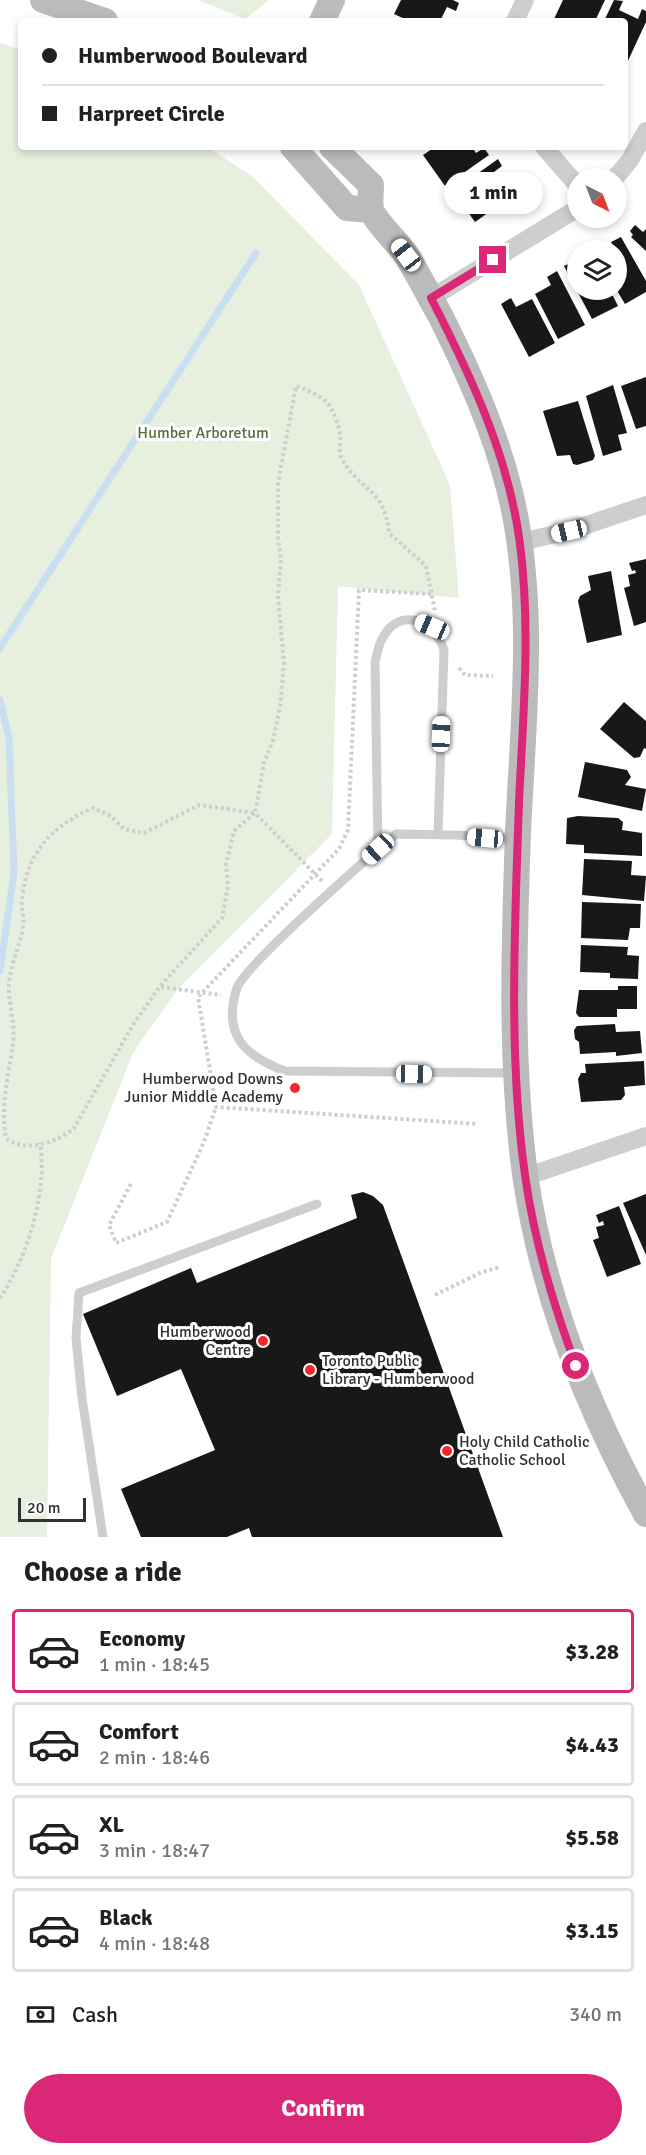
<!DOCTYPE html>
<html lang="en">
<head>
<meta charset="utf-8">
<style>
  body { margin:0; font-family:Signika,sans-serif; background:#f2f2f2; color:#202124; height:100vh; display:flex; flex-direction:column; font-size:22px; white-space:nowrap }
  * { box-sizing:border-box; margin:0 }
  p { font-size:20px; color:#757577 }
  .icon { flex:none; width:33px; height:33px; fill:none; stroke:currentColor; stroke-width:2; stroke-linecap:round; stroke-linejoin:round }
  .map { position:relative; height:1537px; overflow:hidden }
  .sheet { display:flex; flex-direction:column; background:#fff; flex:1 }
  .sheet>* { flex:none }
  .guide { position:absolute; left:18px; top:18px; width:610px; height:132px; border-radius:6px; box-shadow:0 3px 9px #0003; display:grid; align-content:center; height:132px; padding:0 24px; background:#fff }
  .needle { width:39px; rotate:138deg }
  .fabs { position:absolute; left:567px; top:168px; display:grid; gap:12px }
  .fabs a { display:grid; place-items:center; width:60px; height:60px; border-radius:50%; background:#fff; box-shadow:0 3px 9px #0003; font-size:30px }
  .scale { position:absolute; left:18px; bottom:15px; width:68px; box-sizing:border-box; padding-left:6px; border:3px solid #313131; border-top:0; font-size:16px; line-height:21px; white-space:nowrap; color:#313131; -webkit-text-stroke:4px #fff; paint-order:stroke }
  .end { position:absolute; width:27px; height:27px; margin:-14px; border:8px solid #db2777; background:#fff; box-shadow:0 0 0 3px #fff }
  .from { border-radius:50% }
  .bubble { position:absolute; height:42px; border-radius:21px; background:#fff; box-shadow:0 3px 9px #0003; font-size:20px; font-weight:800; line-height:42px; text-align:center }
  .car { position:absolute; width:18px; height:36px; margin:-18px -9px; border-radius:8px; box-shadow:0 0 4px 2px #0007; background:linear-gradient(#fff 24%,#345 0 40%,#fff 0 76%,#345 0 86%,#fff 0) }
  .guide b { display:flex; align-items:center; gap:21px; height:57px; font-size:22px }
  .guide b+b { border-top:2px solid #e0e0e0 }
  .guide i { width:15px; height:15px; background:#202124 }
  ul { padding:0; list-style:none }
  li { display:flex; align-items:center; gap:18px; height:84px; margin:0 12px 9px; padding:0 12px; border:3px solid #e0e0e0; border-radius:6px }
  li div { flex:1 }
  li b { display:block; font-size:22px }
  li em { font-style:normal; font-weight:800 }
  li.on { border-color:#db2777 }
  li>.icon { width:54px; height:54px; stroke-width:1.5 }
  h2 { padding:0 24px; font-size:27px; line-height:72px }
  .pay { display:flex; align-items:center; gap:15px; height:66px; padding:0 24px; font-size:22px }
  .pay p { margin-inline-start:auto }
  .button { display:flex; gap:12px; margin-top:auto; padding:12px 24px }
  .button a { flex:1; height:69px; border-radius:36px; background:#db2777; color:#fff; font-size:24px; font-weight:800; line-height:69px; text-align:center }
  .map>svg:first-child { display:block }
  .green { fill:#e7efdf }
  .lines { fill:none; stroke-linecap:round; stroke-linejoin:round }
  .stream { stroke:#cadff0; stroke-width:7 }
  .building { fill:#181818 }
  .path { stroke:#cecece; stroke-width:4; stroke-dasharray:3 3; stroke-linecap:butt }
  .lane { stroke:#cecece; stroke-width:9 }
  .street { stroke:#cecece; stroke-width:18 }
  .secondary { stroke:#bbb; stroke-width:26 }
  .route { stroke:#db2777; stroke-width:8 }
  .poi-dot { fill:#f5272b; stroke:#fff; stroke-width:2 }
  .labels { text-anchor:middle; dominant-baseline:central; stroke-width:6; stroke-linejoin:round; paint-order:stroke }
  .park-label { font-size:16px; fill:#51723a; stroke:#fff }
  .poi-label { font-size:16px; fill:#313131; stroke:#fff; text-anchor:end }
</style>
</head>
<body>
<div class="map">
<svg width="646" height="1537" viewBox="0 0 646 1537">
  <rect width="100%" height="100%" fill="#fff"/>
  <path class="green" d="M 198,0 L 269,0 L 245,19 Z
    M 0,43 L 21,50 L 21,147 L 207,147 L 252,176 L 359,285 L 450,485 L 459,598 L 338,586 L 332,834 L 177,990 L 133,1053 L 51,1259 L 47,1537 L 0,1537 Z"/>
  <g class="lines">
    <path class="stream" d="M 0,648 L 256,253
      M 0,700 L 9,739 L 14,873 L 0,971"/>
  </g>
  <path class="building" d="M 401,0 L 453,0 L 459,3 L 456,11 L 447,7 L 440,21 L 409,21 L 394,14 Z
    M 563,0 L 605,0 L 595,21 L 553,21 Z
    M 614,0 L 623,1 L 619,10 L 638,19 L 642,9 L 646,11 L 646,22 L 626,65 L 626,21 L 604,21 Z
    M 435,147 L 472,147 L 476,153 L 484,148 L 489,155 L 445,186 L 423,155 Z
    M 498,159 L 502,166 L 494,172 L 506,189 L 514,183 L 519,191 L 475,222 L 453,191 Z
    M 635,225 L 643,232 L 646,229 L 646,251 L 631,237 L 633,235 L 630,231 Z
    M 621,237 L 646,281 L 646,292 L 625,304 L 616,289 L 616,250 L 611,242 Z
    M 574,261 L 578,268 L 578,290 L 610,290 L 618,306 L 592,319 L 564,266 Z
    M 557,271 L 585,325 L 558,339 L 535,294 L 551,285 L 547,277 Z
    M 511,298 L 516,307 L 532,299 L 555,343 L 529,357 L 501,304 Z
    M 646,377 L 646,426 L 636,429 L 621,386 Z
    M 613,385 L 627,433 L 618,435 L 622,450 L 603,456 L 586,396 Z
    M 578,401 L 595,456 L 593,460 L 577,465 L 573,464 L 570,455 L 557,456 L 543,411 Z
    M 646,559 L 646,622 L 634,626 L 624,588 L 630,586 L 628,575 L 636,573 L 635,570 L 632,571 L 629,563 Z
    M 611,571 L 622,635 L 587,643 L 578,601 L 580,596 L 591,590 L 588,576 Z
    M 624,702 L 646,721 L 646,749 L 644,748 L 640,757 L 634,758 L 600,729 Z
    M 585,762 L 627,770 L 631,777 L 625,785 L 646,789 L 642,811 L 578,797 Z
    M 578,816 L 618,818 L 623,822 L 622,830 L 642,833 L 642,856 L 584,853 L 584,845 L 566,844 L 567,818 Z
    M 584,859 L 632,861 L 631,875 L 646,876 L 644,901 L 582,895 Z
    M 582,902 L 641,904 L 640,928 L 630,928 L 628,940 L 581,938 Z
    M 581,945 L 628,947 L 627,955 L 639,956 L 638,979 L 610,978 L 610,973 L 580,972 Z
    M 618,986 L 637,986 L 637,1009 L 617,1009 L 617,1017 L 579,1017 L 576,1013 L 579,990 L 618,990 Z
    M 615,1024 L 616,1032 L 640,1031 L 642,1053 L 616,1056 L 616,1052 L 580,1054 L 579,1042 L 575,1039 L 574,1030 L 577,1026 Z
    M 644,1061 L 645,1085 L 624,1087 L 625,1095 L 621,1100 L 581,1102 L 578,1079 L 581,1073 L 586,1073 L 585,1064 Z
    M 363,1192 L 373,1196 L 383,1205 L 503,1537 L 252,1537 L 249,1528 L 227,1537 L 141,1537 L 121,1489 L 215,1450 L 181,1369 L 117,1396 L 83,1314 L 191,1268 L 197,1283 L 357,1218 L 351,1195 Z
    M 646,1194 L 646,1255 L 623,1203 Z
    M 619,1206 L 641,1264 L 607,1277 L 593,1240 L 599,1238 L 596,1227 L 604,1225 L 603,1221 L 599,1223 L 596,1215 Z"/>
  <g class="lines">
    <path class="path" d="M 431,594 L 359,590 L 348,830 L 339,849 L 198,997 L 216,1107 L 478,1124
      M 459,668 L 465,675 L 493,676
      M 322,881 L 255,813 L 234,831 L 226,864 L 228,886 L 222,918 L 160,986 L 133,1025 L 74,1128 C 59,1142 23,1154 6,1138 C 0,1107 9,1074 13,1044 C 16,1024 8,1004 9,985 C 10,964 20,947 23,927 C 25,918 21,909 22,900 C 26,853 52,826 93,808 L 111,816 L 124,829 L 144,833 L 199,805 L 255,813 L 264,763 L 273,740 L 280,708 L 284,663 L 278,597 L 281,560 L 278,538 L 278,483 L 296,386 C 307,390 320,395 328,404 C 333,409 339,426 340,434 C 342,441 338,450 341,457 C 357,490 385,487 389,533 L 426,566 L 435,611
      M 161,987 L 221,995
      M 131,1184 L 109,1225 L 116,1243 L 167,1222 L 204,1142 L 216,1107
      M 435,1295 L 482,1272 L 500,1267
      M 0,1298 C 27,1258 48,1192 40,1143"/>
    <path class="lane" d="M 378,849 L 375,662 C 377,655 378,646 382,639 C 398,606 435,619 444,650 L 438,834
      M 515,1073 L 285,1071 C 244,1056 222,1034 237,988 C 244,966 371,855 396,834 L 456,835 L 516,839
      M 103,1537 L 82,1398 L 76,1338 L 79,1293 L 317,1204"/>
    <path class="street" d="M 515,21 L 525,0
      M 544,147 L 578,186
      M 615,178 L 630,160 L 646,131
      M 431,298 L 578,208
      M 520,542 L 569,531 L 646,505
      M 525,1177 L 646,1136"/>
    <path class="secondary" d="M 43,0 L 105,21
      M 322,21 L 332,0
      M 293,147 L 347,208 L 371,210
      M 332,147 L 371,185 C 371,193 369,205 372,212 C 381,228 397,241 407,256 C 419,276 430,297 441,317 C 469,373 495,431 510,492 C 537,603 523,720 518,833 C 514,945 510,1063 525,1174 C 542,1294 588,1409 646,1514"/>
  </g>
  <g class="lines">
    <path class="route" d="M 493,260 L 431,298 C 471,376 509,457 520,544 C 531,630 523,716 519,802 C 515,924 508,1055 525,1175 C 534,1240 553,1304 576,1366"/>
  </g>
  <g class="poi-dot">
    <circle cx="295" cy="1088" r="6"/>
    <circle cx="263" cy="1341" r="6"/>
    <circle cx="310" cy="1370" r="6"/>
    <circle cx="447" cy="1451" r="6"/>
  </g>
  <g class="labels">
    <g class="park-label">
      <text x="203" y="433">Humber Arboretum</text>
    </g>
    <g class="poi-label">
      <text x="283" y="1079">Humberwood Downs<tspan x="283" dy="18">Junior Middle Academy</tspan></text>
      <text x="251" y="1332">Humberwood<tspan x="251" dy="18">Centre</tspan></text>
      <text x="322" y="1361" text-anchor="start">Toronto Public<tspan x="322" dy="18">Library - Humberwood</tspan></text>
      <text x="459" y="1442" text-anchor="start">Holy Child Catholic<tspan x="459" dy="18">Catholic School</tspan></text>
    </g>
  </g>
</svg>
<div class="fabs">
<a><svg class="needle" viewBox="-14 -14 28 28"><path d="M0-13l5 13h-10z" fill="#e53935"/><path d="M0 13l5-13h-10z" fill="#757577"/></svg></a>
<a><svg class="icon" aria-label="layers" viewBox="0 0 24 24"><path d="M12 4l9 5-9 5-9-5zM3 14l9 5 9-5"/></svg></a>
</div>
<div class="scale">20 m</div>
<i class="end from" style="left:576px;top:1366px"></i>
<i class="end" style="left:493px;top:260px"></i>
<div class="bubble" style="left:444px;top:172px;width:99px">1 min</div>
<i class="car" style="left:406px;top:255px;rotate:322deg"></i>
<i class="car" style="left:569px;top:531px;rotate:257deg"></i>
<i class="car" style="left:432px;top:627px;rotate:293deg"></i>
<i class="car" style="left:441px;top:734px;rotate:2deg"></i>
<i class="car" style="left:485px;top:838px;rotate:275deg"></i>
<i class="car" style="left:378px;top:849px;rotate:227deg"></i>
<i class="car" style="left:414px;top:1074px;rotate:91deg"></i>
<div class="guide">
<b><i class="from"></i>Humberwood Boulevard</b>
<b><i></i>Harpreet Circle</b>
</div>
</div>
<section class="sheet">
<h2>Choose a ride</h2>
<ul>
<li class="on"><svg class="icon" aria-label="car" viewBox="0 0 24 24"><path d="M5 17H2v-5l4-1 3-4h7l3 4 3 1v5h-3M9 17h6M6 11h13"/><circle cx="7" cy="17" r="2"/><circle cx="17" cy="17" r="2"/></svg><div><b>Economy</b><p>1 min · 18:45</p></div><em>$3.28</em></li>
<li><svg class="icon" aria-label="car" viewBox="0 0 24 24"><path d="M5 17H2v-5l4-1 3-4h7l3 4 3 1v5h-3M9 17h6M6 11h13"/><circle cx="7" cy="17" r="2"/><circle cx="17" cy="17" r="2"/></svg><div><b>Comfort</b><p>2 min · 18:46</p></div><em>$4.43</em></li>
<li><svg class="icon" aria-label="car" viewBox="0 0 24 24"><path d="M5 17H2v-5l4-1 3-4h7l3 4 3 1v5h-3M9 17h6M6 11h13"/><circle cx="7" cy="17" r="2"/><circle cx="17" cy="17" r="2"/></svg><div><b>XL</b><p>3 min · 18:47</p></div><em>$5.58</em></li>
<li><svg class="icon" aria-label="car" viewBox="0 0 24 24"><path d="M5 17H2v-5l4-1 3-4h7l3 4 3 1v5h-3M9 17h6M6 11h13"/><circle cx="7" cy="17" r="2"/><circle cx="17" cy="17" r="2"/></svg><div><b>Black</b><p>4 min · 18:48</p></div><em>$3.15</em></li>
</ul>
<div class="pay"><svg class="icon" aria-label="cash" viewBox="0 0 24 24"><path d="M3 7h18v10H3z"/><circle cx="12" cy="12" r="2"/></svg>Cash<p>340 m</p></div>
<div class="button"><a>Confirm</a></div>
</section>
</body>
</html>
